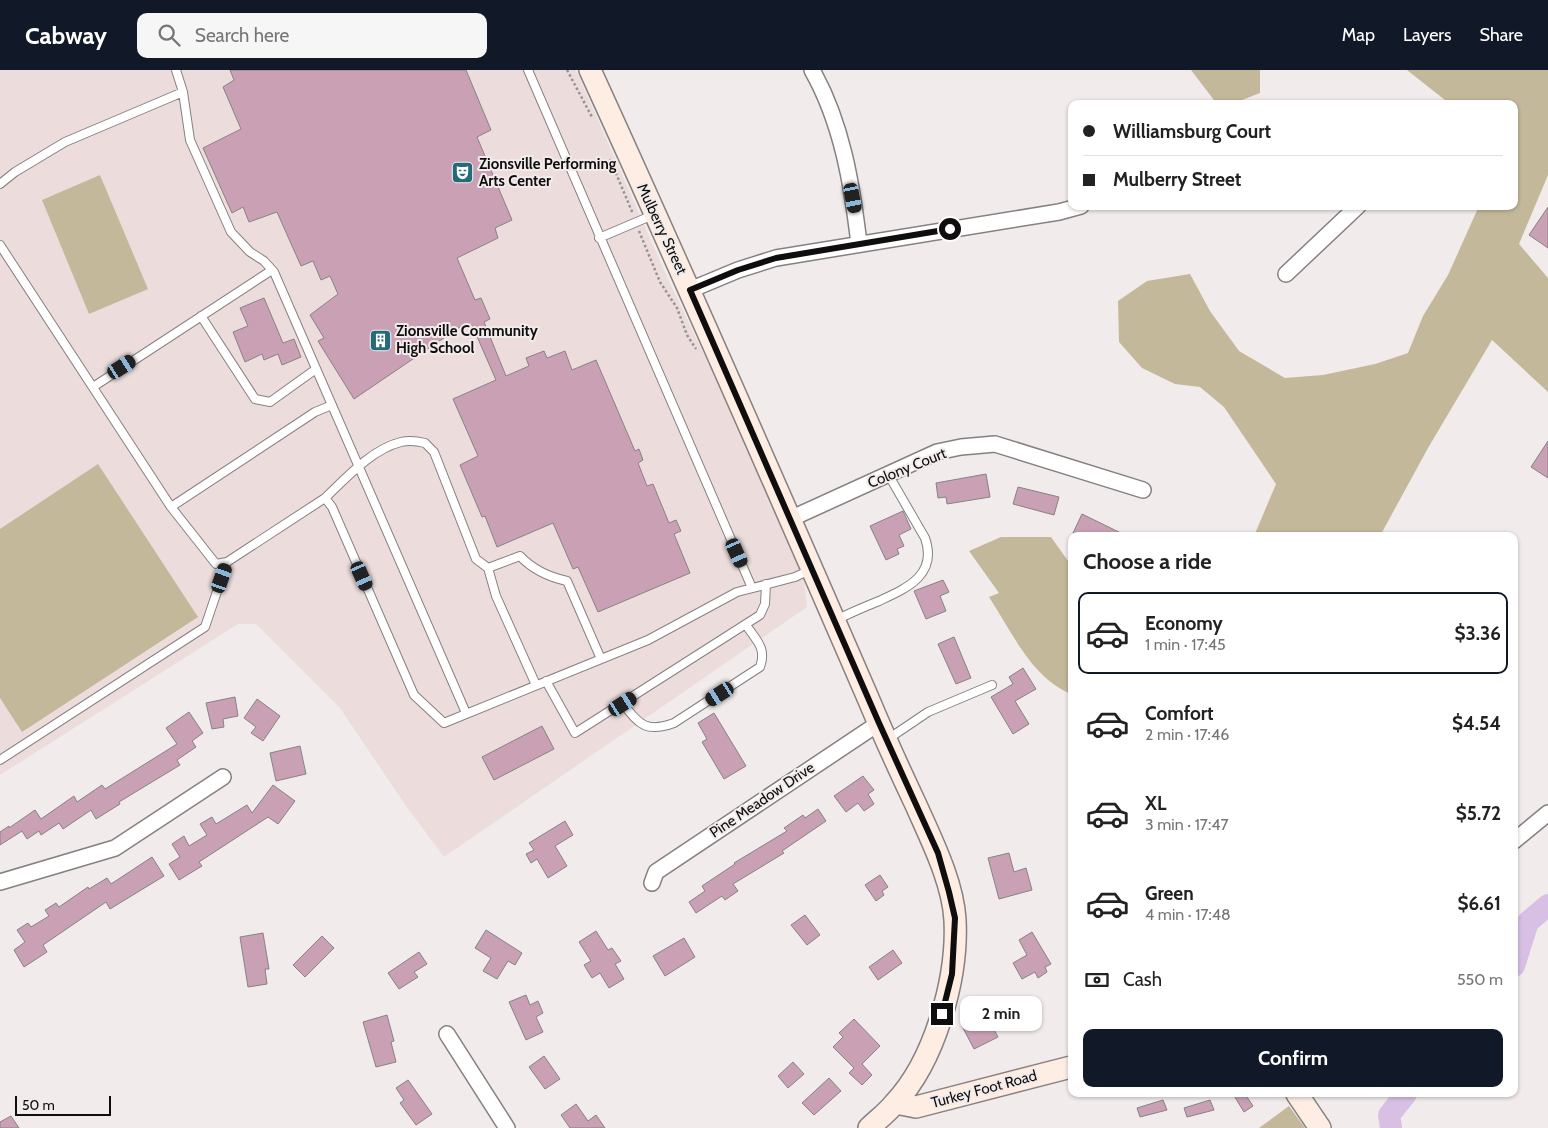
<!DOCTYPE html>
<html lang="en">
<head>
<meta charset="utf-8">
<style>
  body { margin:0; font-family:Cabin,sans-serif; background:#f6f6f6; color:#222; height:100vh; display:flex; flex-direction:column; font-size:19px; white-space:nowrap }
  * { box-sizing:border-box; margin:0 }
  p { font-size:16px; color:#767676 }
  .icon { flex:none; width:28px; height:28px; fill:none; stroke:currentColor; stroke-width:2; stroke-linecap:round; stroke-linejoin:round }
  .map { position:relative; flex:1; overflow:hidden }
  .drawer { position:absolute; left:1068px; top:462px; width:450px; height:565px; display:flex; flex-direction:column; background:#fff; border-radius:10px; box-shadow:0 1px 4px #0004 }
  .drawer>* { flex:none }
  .guide { position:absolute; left:1068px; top:30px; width:450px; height:110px; border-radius:10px; box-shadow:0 1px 4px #0004; display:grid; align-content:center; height:110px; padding:0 15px; background:#fff }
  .scale { position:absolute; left:15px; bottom:12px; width:96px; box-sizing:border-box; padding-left:5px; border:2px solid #0f0d0d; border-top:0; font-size:14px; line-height:18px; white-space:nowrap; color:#0f0d0d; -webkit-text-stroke:4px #f1ebeb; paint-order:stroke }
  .end { position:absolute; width:22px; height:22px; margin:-11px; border:6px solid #0f0d0d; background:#fff; box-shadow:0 0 0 2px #fff }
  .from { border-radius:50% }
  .bubble { position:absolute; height:35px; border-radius:10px; background:#fff; box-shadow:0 1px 4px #0004; font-size:16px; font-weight:700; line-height:35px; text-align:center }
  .car { position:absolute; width:15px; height:30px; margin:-15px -8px; border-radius:6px; box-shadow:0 0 4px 1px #0007; background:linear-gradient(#222 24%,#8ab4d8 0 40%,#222 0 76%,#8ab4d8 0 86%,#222 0) }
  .guide b { display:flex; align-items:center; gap:18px; height:48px; font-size:19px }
  .guide b+b { border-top:1px solid #e0e0e0 }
  .guide i { width:12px; height:12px; background:#222 }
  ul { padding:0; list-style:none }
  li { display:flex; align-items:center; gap:15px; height:82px; margin:0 10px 8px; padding:0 5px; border:2px solid transparent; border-radius:10px }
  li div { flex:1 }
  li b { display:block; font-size:19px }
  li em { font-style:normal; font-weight:700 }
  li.active { border-color:#111827 }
  li>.icon { width:45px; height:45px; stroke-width:1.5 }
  h2 { padding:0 15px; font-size:22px; line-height:60px }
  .pay { display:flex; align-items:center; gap:12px; height:55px; padding:0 15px; font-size:19px }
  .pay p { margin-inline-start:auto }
  .button { display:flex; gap:10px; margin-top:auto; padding:10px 15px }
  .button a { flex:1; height:58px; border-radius:10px; background:#111827; color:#fff; font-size:20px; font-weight:700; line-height:58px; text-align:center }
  header { display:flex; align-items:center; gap:30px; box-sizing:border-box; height:70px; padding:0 25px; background:#111827; color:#fff }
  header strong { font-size:24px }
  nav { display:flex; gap:28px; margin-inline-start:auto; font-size:18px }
  .search { width:350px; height:45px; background:#f6f6f6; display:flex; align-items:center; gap:12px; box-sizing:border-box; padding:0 18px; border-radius:10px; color:#767676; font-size:19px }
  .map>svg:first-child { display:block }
  .built { fill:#ecdddc }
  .green { fill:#c4b89a }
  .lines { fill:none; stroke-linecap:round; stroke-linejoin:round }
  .river { stroke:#d7c0e4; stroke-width:22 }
  .building { fill:#c9a0b4; stroke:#878285 }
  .lane-casing { stroke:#868080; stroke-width:10 }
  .street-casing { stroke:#868080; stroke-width:18 }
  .secondary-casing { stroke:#868080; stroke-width:24 }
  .path { stroke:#969292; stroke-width:2.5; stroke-dasharray:2.5 2.5; stroke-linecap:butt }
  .lane { stroke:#fff; stroke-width:8 }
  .street { stroke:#fff; stroke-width:15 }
  .secondary { stroke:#fdede3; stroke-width:21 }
  .route { stroke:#0f0d0d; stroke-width:6 }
  .labels { text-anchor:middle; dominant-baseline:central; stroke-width:4; stroke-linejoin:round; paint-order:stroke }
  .poi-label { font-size:15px; font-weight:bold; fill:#0f0d0d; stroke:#f1ebeb; text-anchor:start }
  .street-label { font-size:15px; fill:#0f0d0d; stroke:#f1ebeb }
</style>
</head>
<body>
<header>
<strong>Cabway</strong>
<div class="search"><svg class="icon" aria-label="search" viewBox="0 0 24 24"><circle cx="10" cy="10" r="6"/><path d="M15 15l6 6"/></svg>Search here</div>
<nav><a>Map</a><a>Layers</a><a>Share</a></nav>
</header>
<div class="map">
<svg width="1548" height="1058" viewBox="0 0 1548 1058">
  <rect width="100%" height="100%" fill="#f1ebeb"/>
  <path class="built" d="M 0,0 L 576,0 L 668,209 L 750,381 L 804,512 L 807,537 L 444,787 L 404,733 L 340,638 L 256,554 L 238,554 L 0,705 Z"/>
  <path class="green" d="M 1191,0 L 1260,0 L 1260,23 L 1232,34 L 1217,34 Z
    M 1407,0 L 1548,0 L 1548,105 L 1519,174 L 1548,208 L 1548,322 L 1492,270 L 1428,378 L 1380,466 L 1254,466 L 1276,414 L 1224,337 L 1200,317 L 1175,314 L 1142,298 L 1119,272 L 1118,231 L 1147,211 L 1190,204 L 1210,241 L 1239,281 L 1285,308 L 1323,305 L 1375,294 L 1408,283 L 1423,246 L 1448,205 L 1479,136 L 1514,136 L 1514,34 L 1450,34 Z
    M 100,105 L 148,219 L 89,244 L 42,130 Z
    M 98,394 L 198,547 L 22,662 L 0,628 L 0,459 Z
    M 1001,467 L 1051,467 L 1071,495 L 1071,624 C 1031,607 1012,562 989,527 L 999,523 L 969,481 Z
    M 1289,1036 L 1305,1058 L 1259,1058 Z"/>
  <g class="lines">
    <path class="river" d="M 1514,896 L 1528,852 L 1548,835
      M 1391,1058 L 1389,1045 L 1406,1024"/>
  </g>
  <path class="building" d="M 230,0 L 466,0 L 491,60 L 477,67 L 512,150 L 495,158 L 498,168 L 457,188 L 475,230 L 481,228 L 490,249 L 484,252 L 506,306 L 529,296 L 526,288 L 544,281 L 547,288 L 565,281 L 572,300 L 596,290 L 635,381 L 639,379 L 643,390 L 638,393 L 647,416 L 653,414 L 669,453 L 676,450 L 681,461 L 674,464 L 690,503 L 598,542 L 578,497 L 573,499 L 553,453 L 497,477 L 485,446 L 482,447 L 460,395 L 478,386 L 453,329 L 496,310 L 472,255 L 464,258 L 463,255 L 354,329 L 318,271 L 324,268 L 310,245 L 338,224 L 330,206 L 321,210 L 313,191 L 301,196 L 277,142 L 249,152 L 243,137 L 232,143 L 203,78 L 241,59 L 223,17 L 234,10 Z
    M 1548,137 L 1548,178 L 1529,165 Z
    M 264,228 L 283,273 L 294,269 L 301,287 L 282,295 L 278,284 L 264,290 L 262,284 L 245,292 L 233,262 L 248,256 L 240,238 Z
    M 1548,371 L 1548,408 L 1531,397 Z
    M 986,404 L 990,427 L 947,434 L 946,427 L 938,428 L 936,413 Z
    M 1018,417 L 1059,427 L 1054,445 L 1013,434 Z
    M 903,441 L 911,459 L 899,465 L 904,476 L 897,479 L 899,484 L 886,490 L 870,456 Z
    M 1082,444 L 1127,466 L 1080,466 L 1073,463 Z
    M 943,510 L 949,522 L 940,526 L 946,541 L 926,549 L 914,521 Z
    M 954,567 L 971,608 L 956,614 L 938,574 Z
    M 1023,598 L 1036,619 L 1015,631 L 1029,654 L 1013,664 L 991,627 L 1013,614 L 1009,607 Z
    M 235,627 L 238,646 L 223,649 L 224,657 L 212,659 L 206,633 Z
    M 257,629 L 280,646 L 263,671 L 251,663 L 256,657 L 244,648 Z
    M 189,642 L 203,663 L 192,671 L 196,677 L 177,690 L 180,695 L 119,732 L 120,734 L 96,749 L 91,740 L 63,759 L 59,753 L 41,765 L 39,761 L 27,769 L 22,761 L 0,775 L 0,762 L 9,756 L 9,758 L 35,740 L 41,749 L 74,726 L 77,732 L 102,715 L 105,719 L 177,674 L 166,658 Z
    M 714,643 L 746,696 L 724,709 L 702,672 L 707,669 L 698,653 Z
    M 542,656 L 554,679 L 494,710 L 482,687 Z
    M 300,676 L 306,704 L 276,711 L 270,683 Z
    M 863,706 L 874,720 L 868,724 L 874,734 L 864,741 L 858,733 L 846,742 L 834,726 Z
    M 273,715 L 295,731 L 278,754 L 268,747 L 199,792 L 202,796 L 179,810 L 169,794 L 180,787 L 172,774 L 184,766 L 189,776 L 207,765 L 200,754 L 212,747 L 216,754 L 247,735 L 252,743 Z
    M 818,739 L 826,751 L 782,781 L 784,783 L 733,814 L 738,821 L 725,830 L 722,826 L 696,843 L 689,832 L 705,821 L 702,816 L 735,794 L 734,793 L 787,761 L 784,758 L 803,745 L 805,748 Z
    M 565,751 L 573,765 L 555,776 L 567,796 L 548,808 L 537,789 L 531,793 L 526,784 L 534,780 L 529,773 Z
    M 1009,783 L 1014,802 L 1026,798 L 1032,820 L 999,829 L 988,788 Z
    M 152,787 L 164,806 L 110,839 L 106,832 L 43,875 L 47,882 L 24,897 L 14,880 L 25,872 L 17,860 L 28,853 L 31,857 L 49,846 L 45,840 L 56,833 L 59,837 L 88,817 L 89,819 L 107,808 L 111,814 Z
    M 880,805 L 888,817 L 882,821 L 884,825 L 876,831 L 865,815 Z
    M 805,845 L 820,865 L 807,875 L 791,855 Z
    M 486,860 L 522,883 L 515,895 L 508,891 L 497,909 L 483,901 L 491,888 L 475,878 Z
    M 596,861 L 608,880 L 612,878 L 621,891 L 615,894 L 624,909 L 609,918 L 600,903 L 592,908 L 584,895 L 591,891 L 579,872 Z
    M 1032,862 L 1051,894 L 1045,897 L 1047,902 L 1038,908 L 1035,902 L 1022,909 L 1013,893 L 1027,885 L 1019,870 Z
    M 263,863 L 269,899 L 265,899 L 267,914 L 248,917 L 240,867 Z
    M 322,866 L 334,878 L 305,907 L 293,895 Z
    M 684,868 L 695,887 L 665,906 L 653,886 Z
    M 893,880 L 902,893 L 878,910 L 869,897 Z
    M 419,882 L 427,894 L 414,902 L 418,907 L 399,919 L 388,903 Z
    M 526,925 L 530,935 L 538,931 L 543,943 L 536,947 L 543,962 L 526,970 L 509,932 Z
    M 986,944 L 998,967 L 974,979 L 962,956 Z
    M 387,945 L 394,971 L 391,972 L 396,992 L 376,997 L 363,952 Z
    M 854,949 L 880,976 L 862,994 L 872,1005 L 862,1015 L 849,1003 L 854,998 L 833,977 L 843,967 L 839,963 Z
    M 544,986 L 560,1009 L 545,1019 L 529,997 Z
    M 793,992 L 804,1004 L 788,1018 L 778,1006 Z
    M 829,1008 L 841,1021 L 814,1045 L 802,1033 Z
    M 408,1010 L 432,1044 L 416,1055 L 400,1033 L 404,1030 L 396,1018 Z
    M 1233,1024 L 1245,1024 L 1253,1036 L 1244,1042 Z
    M 1163,1030 L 1167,1040 L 1140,1047 L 1137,1038 Z
    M 1210,1030 L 1214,1040 L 1187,1047 L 1184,1038 Z
    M 576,1034 L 588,1051 L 596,1045 L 605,1058 L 570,1058 L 561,1045 Z
    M 11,1046 L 19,1058 L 0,1058 L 0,1052 Z"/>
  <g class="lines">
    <defs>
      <path id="lane" d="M 176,0 L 183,22 L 190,70 L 231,162 L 250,182 L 264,191 L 274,202 L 466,643
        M 528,0 L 752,518
        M 0,114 L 15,102 L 65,72 L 183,22
        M 599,168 L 653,145
        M 0,175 L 171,437 L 216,494 L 227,492 L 325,428 L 332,437 L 414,625 L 444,653 L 648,570 L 737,522 L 795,507 L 812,499
        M 201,246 L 255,329 L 270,332 L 316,299
        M 93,317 L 272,200
        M 325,428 C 346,408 372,379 401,372 C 409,370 417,371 425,373 L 434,382 L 476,489 L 488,498 L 520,486 C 533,500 549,507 567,511 L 601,589
        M 171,437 L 315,342 L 332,335
        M 488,498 L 496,526 L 536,615
        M 836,550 C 850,543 864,537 879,531 C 907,518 938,505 925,468 L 888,404
        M 546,611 L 575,663 L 760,545 L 765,534 L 766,514
        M 623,634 C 640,655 646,663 674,653 L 760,597 C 767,578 756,570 746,555
        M 888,669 L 928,642 L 992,615
        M 0,690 L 205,557 L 227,492"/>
      <path id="street" d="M 812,0 C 842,53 852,114 859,174
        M 1286,204 L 1358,136
        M 690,220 L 738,200 L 776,188 L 1059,142 L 1081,136
        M 790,449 L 937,382 L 961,377 L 995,374 L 1143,420
        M 1514,771 L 1548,743
        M 0,812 L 115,778 L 223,707
        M 652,813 L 656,802 L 879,653
        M 447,964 L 507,1058"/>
      <path id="secondary" d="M 590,0 C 685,208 777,418 868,628 C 883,664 899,699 916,735 C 931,769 953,812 955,850 C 958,908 935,991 894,1034 C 887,1043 877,1050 869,1058
        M 1297,1024 L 1320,1058
        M 896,1033 L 916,1037 L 1071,997"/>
    </defs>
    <use href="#lane" class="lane-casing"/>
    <use href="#street" class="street-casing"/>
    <use href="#secondary" class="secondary-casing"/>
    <path class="path" d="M 567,0 L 592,47
      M 610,89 L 633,144
      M 639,161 L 660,212 L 677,238 L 687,265 L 696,279"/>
    <use href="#lane" class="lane"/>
    <use href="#street" class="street"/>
    <use href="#secondary" class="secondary"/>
  </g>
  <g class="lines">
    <path class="route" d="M 942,944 L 952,904 L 955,848 L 949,822 L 938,783 L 879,653 L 690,220 L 738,200 L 776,188 L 950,159"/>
  </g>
  <defs>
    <symbol id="theatre-square" viewBox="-11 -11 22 22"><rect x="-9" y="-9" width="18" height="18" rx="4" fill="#236b78" stroke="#f1ebeb"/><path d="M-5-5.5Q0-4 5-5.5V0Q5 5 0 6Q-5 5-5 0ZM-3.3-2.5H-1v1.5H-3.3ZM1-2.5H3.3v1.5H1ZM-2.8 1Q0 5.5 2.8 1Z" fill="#fff"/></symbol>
    <symbol id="building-square" viewBox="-11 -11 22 22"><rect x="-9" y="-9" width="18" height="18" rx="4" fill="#236b78" stroke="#f1ebeb"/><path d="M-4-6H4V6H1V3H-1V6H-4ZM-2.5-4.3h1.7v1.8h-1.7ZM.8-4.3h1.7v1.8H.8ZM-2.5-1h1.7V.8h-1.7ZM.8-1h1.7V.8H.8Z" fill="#fff"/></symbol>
  </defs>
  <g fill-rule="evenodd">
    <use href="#theatre-square" x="450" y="90" width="25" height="25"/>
    <use href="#building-square" x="368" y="258" width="25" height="25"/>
  </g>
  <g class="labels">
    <g class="poi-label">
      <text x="479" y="94">Zionsville Performing<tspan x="479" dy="17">Arts Center</tspan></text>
      <text x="396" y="261">Zionsville Community<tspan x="396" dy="17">High School</tspan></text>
    </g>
    <g class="street-label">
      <text transform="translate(662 159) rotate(65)">Mulberry Street</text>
      <text transform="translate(907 398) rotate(-22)">Colony Court</text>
      <text transform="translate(762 730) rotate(-34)">Pine Meadow Drive</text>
      <text transform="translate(984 1019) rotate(-15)">Turkey Foot Road</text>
    </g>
  </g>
</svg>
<div class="scale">50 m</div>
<i class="end from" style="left:950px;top:159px"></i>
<i class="end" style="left:942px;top:944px"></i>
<div class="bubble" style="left:960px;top:926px;width:82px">2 min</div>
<i class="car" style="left:853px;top:128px;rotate:169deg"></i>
<i class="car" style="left:122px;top:297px;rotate:57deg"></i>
<i class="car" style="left:737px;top:483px;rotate:156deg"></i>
<i class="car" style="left:362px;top:506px;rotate:156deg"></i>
<i class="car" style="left:222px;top:508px;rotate:19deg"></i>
<i class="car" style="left:720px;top:624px;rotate:237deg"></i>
<i class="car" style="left:623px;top:634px;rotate:57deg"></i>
<div class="guide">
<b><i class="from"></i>Williamsburg Court</b>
<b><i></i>Mulberry Street</b>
</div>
<section class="drawer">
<h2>Choose a ride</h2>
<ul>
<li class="active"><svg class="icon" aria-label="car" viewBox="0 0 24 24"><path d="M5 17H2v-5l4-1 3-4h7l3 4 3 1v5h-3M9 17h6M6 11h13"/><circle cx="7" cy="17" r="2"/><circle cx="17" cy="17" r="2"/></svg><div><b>Economy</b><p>1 min · 17:45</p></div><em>$3.36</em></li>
<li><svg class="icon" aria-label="car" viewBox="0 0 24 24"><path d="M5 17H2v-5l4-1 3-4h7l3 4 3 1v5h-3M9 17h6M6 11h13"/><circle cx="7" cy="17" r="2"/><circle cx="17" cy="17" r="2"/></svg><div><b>Comfort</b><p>2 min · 17:46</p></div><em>$4.54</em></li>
<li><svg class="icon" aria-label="car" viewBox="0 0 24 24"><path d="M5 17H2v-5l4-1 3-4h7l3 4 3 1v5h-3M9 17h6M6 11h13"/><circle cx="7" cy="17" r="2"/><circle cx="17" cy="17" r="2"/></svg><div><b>XL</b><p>3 min · 17:47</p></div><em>$5.72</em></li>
<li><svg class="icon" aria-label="car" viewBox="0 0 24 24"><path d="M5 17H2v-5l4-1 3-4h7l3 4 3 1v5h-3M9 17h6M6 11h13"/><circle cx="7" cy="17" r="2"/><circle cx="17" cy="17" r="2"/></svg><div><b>Green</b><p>4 min · 17:48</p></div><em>$6.61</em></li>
</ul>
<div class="pay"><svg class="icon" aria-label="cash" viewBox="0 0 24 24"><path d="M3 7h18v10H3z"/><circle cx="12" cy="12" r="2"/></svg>Cash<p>550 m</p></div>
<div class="button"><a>Confirm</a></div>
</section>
</div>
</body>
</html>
